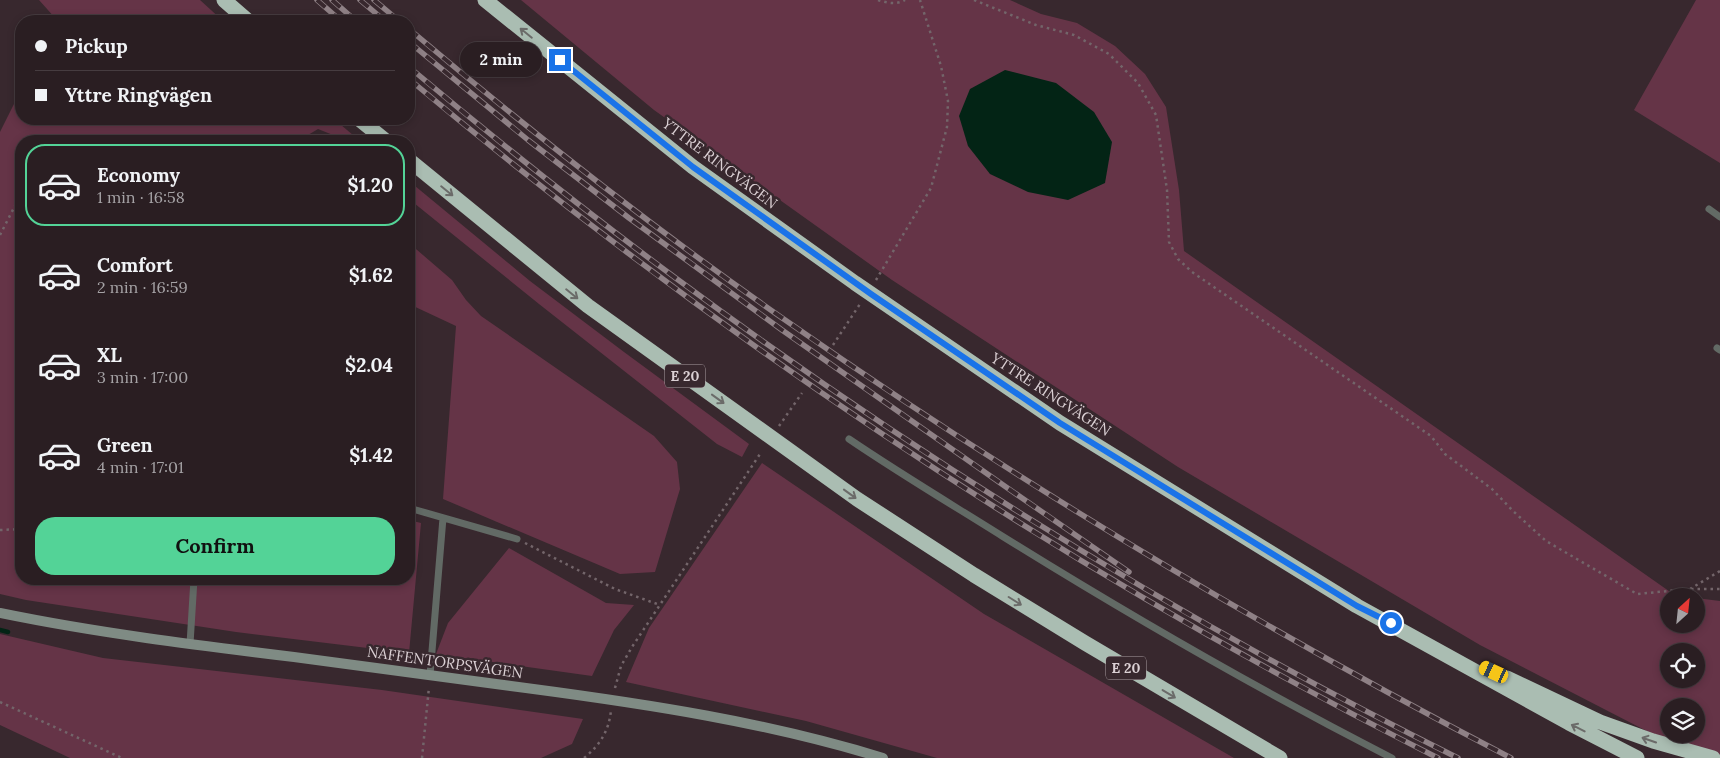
<!DOCTYPE html>
<html lang="en">
<head>
<meta charset="utf-8">
<style>
  body { margin:0; font-family:Lora,serif; background:#362b2f; color:#f1f3f6; height:100vh; display:flex; flex-direction:column; font-size:19px; white-space:nowrap }
  * { box-sizing:border-box; margin:0 }
  p { font-size:16px; color:#a5a2a5 }
  .icon { flex:none; width:28px; height:28px; fill:none; stroke:currentColor; stroke-width:2; stroke-linecap:round; stroke-linejoin:round }
  .map { position:relative; flex:1; overflow:hidden }
  .sheet { position:absolute; left:15px; top:135px; width:400px; height:450px; display:flex; flex-direction:column; background:#2a1e22; border-radius:20px; box-shadow:0 2px 8px #0003,0 0 0 1px #463c40 }
  .sheet>* { flex:none }
  .hud { position:absolute; left:15px; top:15px; width:400px; height:110px; border-radius:20px; box-shadow:0 2px 8px #0003,0 0 0 1px #463c40; display:grid; align-content:center; height:110px; padding:0 20px; background:#2a1e22 }
  .needle { width:32px; rotate:27deg }
  .tools { position:absolute; left:1660px; top:588px; display:grid; gap:10px }
  .tools a { display:grid; place-items:center; width:45px; height:45px; border-radius:50%; background:#2a1e22; box-shadow:0 2px 8px #0003,0 0 0 1px #463c40; font-size:25px }
  .end { position:absolute; width:22px; height:22px; margin:-11px; border:6px solid #1a73e8; background:#fff; box-shadow:0 0 0 2px #fff }
  .from { border-radius:50% }
  .bubble { position:absolute; height:35px; border-radius:18px; background:#2a1e22; box-shadow:0 2px 8px #0003,0 0 0 1px #463c40; font-size:16px; font-weight:700; line-height:35px; text-align:center }
  .car { position:absolute; width:15px; height:30px; margin:-15px -8px; border-radius:6px; box-shadow:0 0 4px 1px #0007; background:linear-gradient(#f5c518 24%,#345 0 40%,#f5c518 0 76%,#345 0 86%,#f5c518 0) }
  .hud b { display:flex; align-items:center; gap:18px; height:48px; font-size:19px }
  .hud b+b { border-top:1px solid #463c40 }
  .hud i { width:12px; height:12px; background:#f1f3f6 }
  ul { padding:9px 0 0; list-style:none }
  li { display:flex; align-items:center; gap:15px; height:82px; margin:0 10px 8px; padding:0 10px; border:2px solid transparent; border-radius:20px }
  li div { flex:1 }
  li b { display:block; font-size:19px }
  li em { font-style:normal; font-weight:700 }
  li.selected { border-color:#53d397 }
  li>.icon { width:45px; height:45px; stroke-width:1.5 }
  .action { display:flex; gap:10px; margin-top:auto; padding:10px 20px }
  .action a { flex:1; height:58px; border-radius:20px; background:#53d397; color:#111; font-size:20px; font-weight:700; line-height:58px; text-align:center }
  .map>svg:first-child { display:block }
  .green { fill:#653447; fill-rule:evenodd }
  .water { fill:#032415 }
  .lines { fill:none; stroke-linecap:round; stroke-linejoin:round }
  .stream { stroke:#032415; stroke-width:4.5 }
  .path { stroke:#73656a; stroke-width:2.5; stroke-dasharray:2.5 4; stroke-linecap:butt }
  .lane { stroke:#626a65; stroke-width:7 }
  .secondary { stroke:#7f8b84; stroke-width:10 }
  .highway { stroke:#aabdb2; stroke-width:15 }
  .rail-casing { stroke:#8f8186; stroke-width:5.5 }
  .rail { stroke:#38282e; stroke-width:4; stroke-dasharray:11; stroke-linecap:butt }
  .oneway { stroke:#6b6b69 }
  .route { stroke:#1a73e8; stroke-width:6 }
  .labels { text-anchor:middle; dominant-baseline:central; stroke-width:5; stroke-linejoin:round; paint-order:stroke }
  .shield { fill:#38282e; stroke:#aa9ea2; stroke-width:1 }
  .shield-label { font-size:14px; font-weight:bold; fill:#dbd0d4 }
  .street-label { font-size:15px; fill:#dbd0d4; stroke:#38282e }
</style>
</head>
<body>
<div class="map">
<svg width="1720" height="758" viewBox="0 0 1720 758">
  <rect width="100%" height="100%" fill="#38282e"/>
  <path class="green" d="M 39,0 L 200,0 L 223,21 L 55,21 L 56,19 Z
    M 521,0 L 1010,0 L 1041,14 L 1077,23 L 1115,46 L 1145,74 L 1166,107 L 1179,190 L 1184,251 L 1676,596 L 1679,596 L 1669,596 L 1669,624 L 1696,624 L 1696,598 L 1720,601 L 1720,758 L 1699,758 L 1480,645 L 1178,467 L 892,280 L 654,110 ZM 1669,651 L 1696,651 L 1696,679 L 1669,679 ZM 1669,706 L 1696,706 L 1696,734 L 1669,734 Z
    M 1696,0 L 1720,0 L 1720,163 L 1634,110 Z
    M 21,90 L 21,119 L 334,119 L 360,141 L 340,141 L 333,135 L 318,129 L 308,135 L 308,141 L 21,141 L 21,579 L 409,579 L 409,520 L 421,523 L 409,653 L 236,632 L 26,600 L 0,594 L 0,132 Z
    M 409,181 L 530,281 L 624,352 L 749,444 L 742,457 L 717,444 L 539,304 L 409,199 Z
    M 409,243 L 452,280 L 466,300 L 481,316 L 654,436 L 677,462 L 680,489 L 655,572 L 620,574 L 443,499 L 456,326 L 409,304 Z
    M 762,463 L 984,614 L 1234,758 L 937,758 L 806,721 L 626,682 L 649,628 Z
    M 509,548 L 606,603 L 634,605 L 614,630 L 592,676 L 436,654 L 448,623 Z
    M 0,634 L 103,658 L 382,690 L 583,719 L 572,744 L 541,758 L 70,758 L 0,725 Z"/>
  <path class="water" d="M 1005,70 L 1056,83 L 1094,112 L 1112,142 L 1105,183 L 1068,200 L 1028,192 L 990,174 L 968,146 L 959,116 L 970,89 Z"/>
  <g class="lines">
    <path class="stream" d="M 0,630 L 8,632"/>
    <path class="path" d="M 878,0 C 887,3 897,5 905,0
      M 974,0 L 1036,25 L 1074,35 L 1109,54 L 1138,83 L 1156,115 L 1167,190 L 1169,242 L 1178,259 L 1192,272 L 1431,436 L 1445,454 L 1492,489 L 1513,511 L 1546,541 L 1637,594 L 1690,589 L 1720,571
      M 0,235 L 21,194
      M 876,280 L 931,188 L 947,127 L 948,101 L 941,66 L 920,0
      M 833,345 L 860,304
      M 779,426 L 802,393
      M 0,530 L 21,529
      M 525,543 L 615,589 L 660,605
      M 1691,589 L 1720,589
      M 615,688 L 621,666 L 632,647 L 760,454
      M 0,702 L 122,758
      M 422,758 L 429,687
      M 584,758 C 600,745 609,731 611,710"/>
    <path class="lane" d="M 1709,209 L 1720,217
      M 1717,348 L 1720,350
      M 849,439 C 899,473 951,504 1002,536 C 1129,615 1259,690 1392,758
      M 409,508 L 517,539
      M 190,644 L 194,579
      M 430,675 L 443,518"/>
    <path class="secondary" d="M 0,613 C 97,633 195,645 294,657 C 371,667 448,678 526,688 C 647,704 766,722 883,758"/>
    <path class="highway" d="M 224,0 L 248,21
      M 485,0 L 693,167 L 855,283 L 1060,423 L 1357,606 L 1569,723 L 1637,758
      M 359,119 L 386,141
      M 409,160 L 588,306 L 857,499 L 974,575 L 1085,643 L 1280,758
      M 1507,678 L 1600,722 L 1653,741 L 1713,758"/>
    <defs>
      <path id="rail" d="M 317,0 L 341,21
        M 332,0 L 356,21
        M 360,0 L 385,21
        M 374,0 L 399,21
        M 409,29 C 531,132 657,231 788,322 C 1019,483 1261,628 1511,758
        M 409,42 L 528,140 L 629,218 L 782,330 L 1006,487 L 1129,572
        M 409,67 C 496,140 585,211 677,279 C 923,461 1184,622 1458,758
        M 409,79 C 726,344 1068,572 1438,758"/>
    </defs>
    <use href="#rail" class="rail-casing"/>
    <use href="#rail" class="rail"/>
  </g>
  <defs><path id="oneway-shaft" d="M-6 0H5M1.5-3L5.5 0L1.5 3" fill="none" stroke-width="1.6" stroke-linecap="round" stroke-linejoin="round" transform="scale(1.25)"/></defs>
  <g class="oneway">
    <use href="#oneway-shaft" transform="translate(526 33) rotate(-141)"/>
    <use href="#oneway-shaft" transform="translate(447 191) rotate(39)"/>
    <use href="#oneway-shaft" transform="translate(572 294) rotate(39)"/>
    <use href="#oneway-shaft" transform="translate(718 399) rotate(36)"/>
    <use href="#oneway-shaft" transform="translate(850 494) rotate(36)"/>
    <use href="#oneway-shaft" transform="translate(1015 601) rotate(32)"/>
    <use href="#oneway-shaft" transform="translate(1169 694) rotate(31)"/>
    <use href="#oneway-shaft" transform="translate(1578 728) rotate(-153)"/>
    <use href="#oneway-shaft" transform="translate(1649 740) rotate(-161)"/>
  </g>
  <g class="lines">
    <path class="route" d="M 560,60 L 693,167 L 871,294 L 1060,423 L 1357,606 L 1391,623"/>
  </g>
  <g class="labels">
    <g class="shield">
      <rect x="665" y="364.5" width="40" height="23" rx="4"/>
      <rect x="1106" y="656.5" width="40" height="23" rx="4"/>
    </g>
    <g class="shield-label">
      <text x="685" y="376">E 20</text>
      <text x="1126" y="668">E 20</text>
    </g>
    <g class="street-label">
      <text transform="translate(720 163) rotate(37)">YTTRE RINGVÄGEN</text>
      <text transform="translate(1051 394) rotate(33)">YTTRE RINGVÄGEN</text>
      <text transform="translate(445 662) rotate(8)">NAFFENTORPSVÄGEN</text>
    </g>
  </g>
</svg>
<div class="tools">
<a><svg class="needle" viewBox="-14 -14 28 28"><path d="M0-13l5 13h-10z" fill="#e53935"/><path d="M0 13l5-13h-10z" fill="#a5a2a5"/></svg></a>
<a><svg class="icon" aria-label="locate" viewBox="0 0 24 24"><circle cx="12" cy="12" r="6"/><path d="M12 2v4M12 18v4M2 12h4M18 12h4"/></svg></a>
<a><svg class="icon" aria-label="layers" viewBox="0 0 24 24"><path d="M12 4l9 5-9 5-9-5zM3 14l9 5 9-5"/></svg></a>
</div>
<i class="end from" style="left:1391px;top:623px"></i>
<i class="end" style="left:560px;top:60px"></i>
<div class="bubble" style="left:460px;top:42px;width:82px">2 min</div>
<i class="car" style="left:1494px;top:672px;rotate:295deg"></i>
<div class="hud">
<b><i class="from"></i>Pickup</b>
<b><i></i>Yttre Ringvägen</b>
</div>
<section class="sheet">
<ul>
<li class="selected"><svg class="icon" aria-label="car" viewBox="0 0 24 24"><path d="M5 17H2v-5l4-1 3-4h7l3 4 3 1v5h-3M9 17h6M6 11h13"/><circle cx="7" cy="17" r="2"/><circle cx="17" cy="17" r="2"/></svg><div><b>Economy</b><p>1 min · 16:58</p></div><em>$1.20</em></li>
<li><svg class="icon" aria-label="car" viewBox="0 0 24 24"><path d="M5 17H2v-5l4-1 3-4h7l3 4 3 1v5h-3M9 17h6M6 11h13"/><circle cx="7" cy="17" r="2"/><circle cx="17" cy="17" r="2"/></svg><div><b>Comfort</b><p>2 min · 16:59</p></div><em>$1.62</em></li>
<li><svg class="icon" aria-label="car" viewBox="0 0 24 24"><path d="M5 17H2v-5l4-1 3-4h7l3 4 3 1v5h-3M9 17h6M6 11h13"/><circle cx="7" cy="17" r="2"/><circle cx="17" cy="17" r="2"/></svg><div><b>XL</b><p>3 min · 17:00</p></div><em>$2.04</em></li>
<li><svg class="icon" aria-label="car" viewBox="0 0 24 24"><path d="M5 17H2v-5l4-1 3-4h7l3 4 3 1v5h-3M9 17h6M6 11h13"/><circle cx="7" cy="17" r="2"/><circle cx="17" cy="17" r="2"/></svg><div><b>Green</b><p>4 min · 17:01</p></div><em>$1.42</em></li>
</ul>
<div class="action"><a>Confirm</a></div>
</section>
</div>
</body>
</html>
